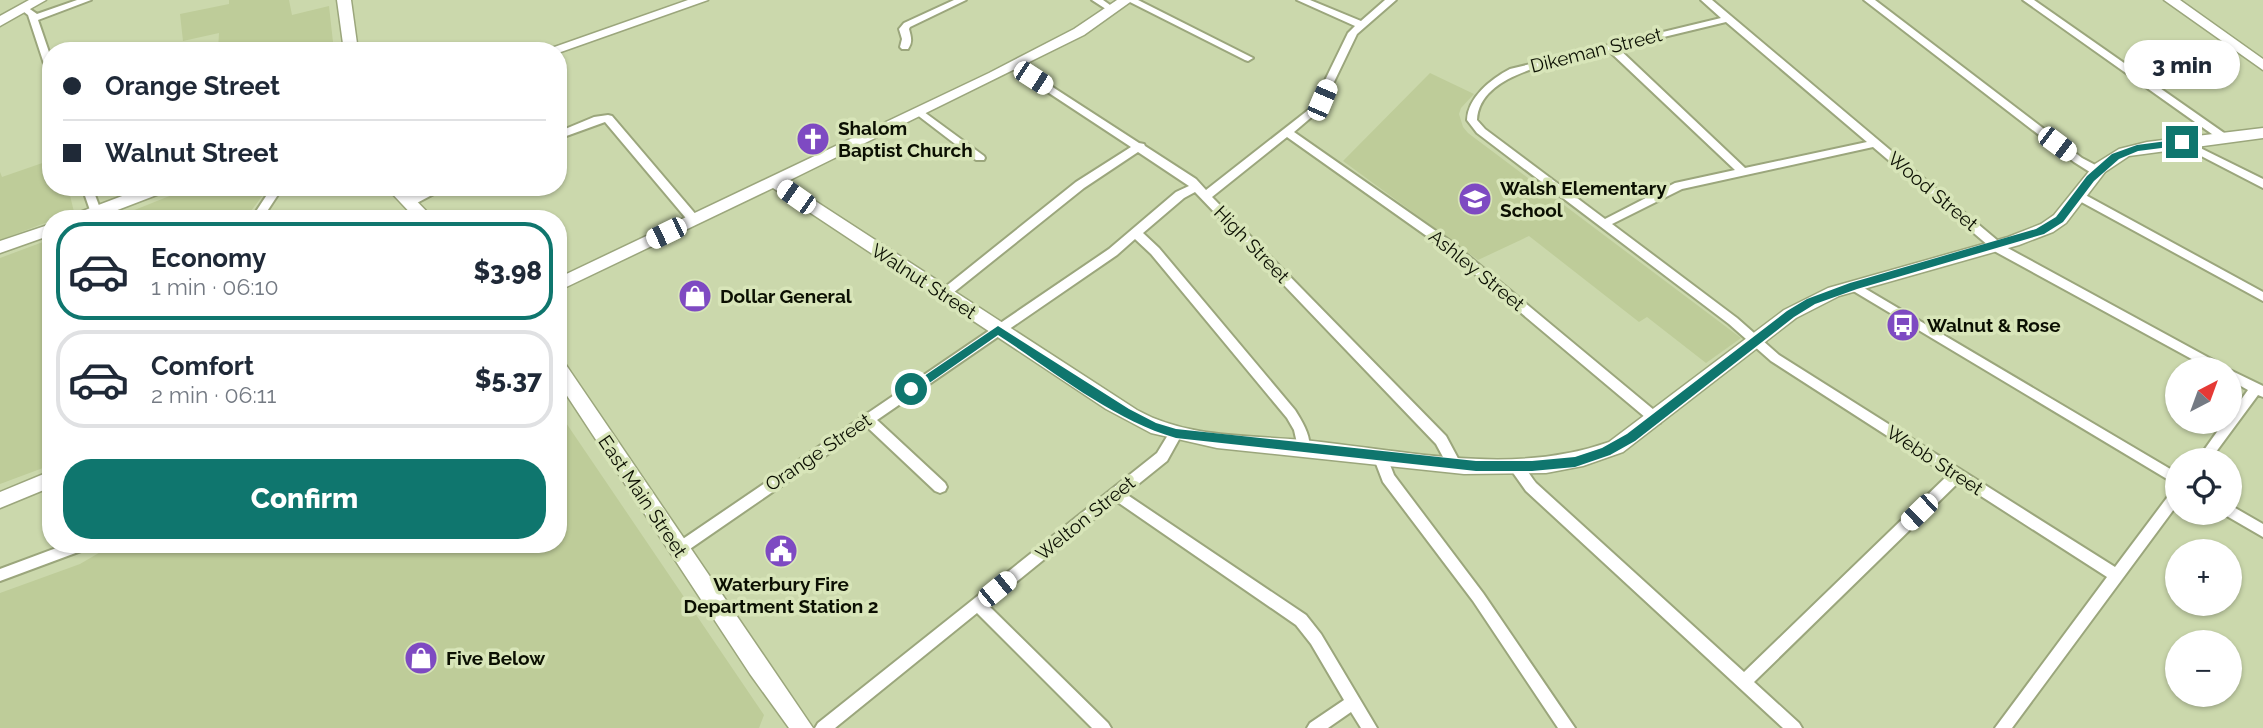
<!DOCTYPE html>
<html lang="en">
<head>
<meta charset="utf-8">
<style>
  body { margin:0; font-family:Raleway,sans-serif; background:#f2f2f3; color:#1f2937; height:100vh; display:flex; flex-direction:column; font-size:26px; white-space:nowrap }
  * { box-sizing:border-box; margin:0 }
  p { font-size:23px; color:#747a83 }
  .icon { flex:none; width:38px; height:38px; fill:none; stroke:currentColor; stroke-width:2; stroke-linecap:round; stroke-linejoin:round }
  .map { position:relative; flex:1; overflow:hidden }
  .details { position:absolute; left:42px; top:210px; width:525px; height:343px; display:flex; flex-direction:column; background:#fff; border-radius:28px; box-shadow:0 2px 5px #0004 }
  .details>* { flex:none }
  .top-card { position:absolute; left:42px; top:42px; width:525px; height:154px; border-radius:28px; box-shadow:0 2px 5px #0004; display:grid; align-content:center; height:154px; padding:0 21px; background:#fff }
  .needle { width:46px; rotate:41deg }
  .fabs { position:absolute; left:2165px; top:357px; display:grid; gap:14px }
  .fabs a { display:grid; place-items:center; width:77px; height:77px; border-radius:50%; background:#fff; box-shadow:0 2px 5px #0004; font-size:35px }
  .end { position:absolute; width:32px; height:32px; margin:-16px; border:9px solid #0f766e; background:#fff; box-shadow:0 0 0 4px #fff }
  .from { border-radius:50% }
  .bubble { position:absolute; height:49px; border-radius:24px; background:#fff; box-shadow:0 2px 5px #0004; font-size:23px; font-weight:800; line-height:49px; text-align:center }
  .car { position:absolute; width:21px; height:42px; margin:-21px -10px; border-radius:9px; box-shadow:0 0 5px 2px #0007; background:linear-gradient(#fff 24%,#345 0 40%,#fff 0 76%,#345 0 86%,#fff 0) }
  .top-card b { display:flex; align-items:center; gap:24px; height:66px; font-size:26px }
  .top-card b+b { border-top:2px solid #e0e1e3 }
  .top-card i { width:18px; height:18px; background:#1f2937 }
  ul { padding:12px 0 0; list-style:none }
  li { display:flex; align-items:center; gap:21px; height:98px; margin:0 14px 10px; padding:0 7px; border:4px solid #e0e1e3; border-radius:28px }
  li div { flex:1 }
  li b { display:block; font-size:26px }
  li em { font-style:normal; font-weight:800 }
  li.on { border-color:#0f766e }
  li>.icon { width:63px; height:63px; stroke-width:1.5 }
  .cta { display:flex; gap:14px; margin-top:auto; padding:14px 21px }
  .cta a { flex:1; height:80px; border-radius:28px; background:#0f766e; color:#fff; font-size:28px; font-weight:800; line-height:80px; text-align:center }
  .map>svg:first-child { display:block }
  .built { fill:#becc99 }
  .lines { fill:none; stroke-linecap:round; stroke-linejoin:round }
  .street-casing { stroke:#9ba67c; stroke-width:4 }
  .secondary-casing { stroke:#9ba67c; stroke-width:3 }
  .street { fill:#fff; fill-rule:evenodd }
  .secondary { fill:#fff; fill-rule:evenodd }
  .route { fill:#0f766e }
  .labels { text-anchor:middle; dominant-baseline:central; stroke-width:7; stroke-linejoin:round; paint-order:stroke }
  .street-label { font-size:19px; fill:#0b0f02; stroke:#d8e5b9 }
  .poi-label { font-size:19px; font-weight:bold; fill:#0b0f02; stroke:#d8e5b9; text-anchor:start }
</style>
</head>
<body>
<div class="map">
<svg width="2263" height="728" viewBox="0 0 2263 728">
  <rect width="100%" height="100%" fill="#cbd8ac"/>
  <path class="built" d="M 229,0 L 289,0 L 292,15 L 329,6 L 334,51 L 218,51 L 219,33 L 183,41 L 180,14 L 229,4 Z
    M 1430,73 L 1474,94 L 1461,108 L 1459,114 L 1463,127 L 1468,133 L 1741,338 L 1706,363 L 1647,317 L 1639,322 L 1529,236 L 1478,260 L 1343,161 Z
    M 51,160 L 51,187 L 68,187 L 74,212 L 0,240 L 0,172 L 2,177 Z
    M 192,187 L 269,187 L 245,219 L 112,219 Z
    M 51,239 L 51,465 L 0,484 L 0,258 Z
    M 560,414 L 764,715 L 759,728 L 0,728 L 0,593 L 80,564 L 114,544 L 558,544 Z"/>
  <g class="lines">
    <defs>
      <path id="street" d="M 77,0 L 91,0 L 38,20 L 51,58 L 51,77 L 48,76 L 28,15 L 19,8 L 24,5 L 37,14 Z
        M 954,0 L 966,0 L 910,27 L 909,29 C 911,37 913,42 908,49 L 902,49 L 900,47 L 902,39 L 899,29 L 904,23 Z
        M 1092,0 L 1103,0 L 1117,10 L 1112,13 Z
        M 1126,0 L 1138,0 L 1253,58 L 1248,61 L 1245,60 Z
        M 1297,0 L 1310,0 L 1361,21 L 1385,0 L 1396,0 L 1357,34 L 1321,109 L 1294,132 L 1453,243 L 1660,415 L 1662,419 L 1660,423 L 1652,423 L 1445,249 L 1287,137 L 1212,197 L 1446,436 L 1461,464 L 1459,468 L 1454,469 L 1449,468 L 1436,444 L 1195,192 L 1184,198 L 1143,233 L 1159,248 L 1295,410 C 1303,423 1312,437 1309,452 L 1304,453 L 1299,452 L 1294,430 L 1287,418 L 1151,254 L 1135,239 L 1117,255 L 877,420 L 945,483 L 947,487 L 945,491 L 940,493 L 935,491 L 867,427 L 684,553 L 679,555 L 674,553 L 672,549 L 674,545 L 1109,249 L 1176,192 L 1189,186 L 1138,152 L 1084,188 L 948,297 L 940,297 L 938,294 L 940,291 L 1076,182 L 1131,147 L 1011,68 L 1011,64 L 1017,64 L 1139,143 L 1144,144 L 1145,146 L 1196,179 L 1206,190 L 1312,107 L 1348,33 L 1355,26 Z
        M 1701,0 L 1712,0 L 2004,246 L 2224,366 L 2226,369 L 2210,369 L 1996,252 L 1873,147 L 1682,189 L 1612,224 L 1737,318 L 1779,355 L 2115,567 L 2172,491 L 2177,489 L 2177,505 L 2012,728 L 1995,728 L 2107,577 L 1959,482 L 1754,682 L 1799,723 L 1802,728 L 1783,728 L 1526,491 L 1509,467 L 1511,463 C 1523,459 1529,475 1536,483 L 1744,672 L 1948,475 L 1771,361 L 1729,324 L 1477,133 L 1467,120 C 1468,97 1491,79 1510,69 L 1721,18 ZM 1726,22 L 1867,142 L 1745,168 L 1618,48 ZM 1609,51 L 1735,170 L 1675,183 L 1605,219 L 1485,129 L 1477,120 C 1479,69 1572,60 1609,51 Z
        M 1864,0 L 1875,0 L 2082,158 L 2101,168 L 2102,171 L 2101,174 L 2093,174 L 2074,162 Z
        M 2023,0 L 2034,0 L 2227,135 L 2227,139 L 2219,139 Z
        M 447,45 L 456,51 L 428,51 L 430,49 Z
        M 920,109 L 984,156 L 985,158 L 984,160 L 976,160 L 916,114 L 915,112 Z
        M 608,115 L 612,116 L 698,217 L 700,220 L 698,223 L 690,223 L 605,122 L 558,139 L 558,132 L 594,117 Z
        M 2182,139 L 2263,179 L 2263,188 L 2178,144 L 2178,140 Z
        M 82,187 L 92,187 L 104,219 L 93,219 Z
        M 272,187 L 283,187 L 262,219 L 251,219 Z
        M 432,187 L 447,187 L 413,205 L 405,205 L 404,202 L 405,199 Z
        M 2078,191 L 2263,292 L 2263,301 L 2074,198 L 2073,195 Z
        M 1854,282 L 2177,473 L 2177,485 L 1850,289 L 1848,286 L 1850,283 Z
        M 2230,370 L 2263,386 L 2263,397 L 2258,395 L 2210,460 L 2197,460 L 2224,422 L 2230,422 L 2230,415 L 2248,390 L 2230,380 Z
        M 1176,429 L 1181,430 L 1182,434 L 1167,461 L 1126,494 L 1306,615 L 1321,634 L 1377,728 L 1361,728 L 1351,712 L 1328,728 L 1307,728 L 1310,723 L 1344,700 L 1311,644 L 1296,625 L 1116,501 L 988,605 L 1108,723 L 1111,728 L 1092,728 L 977,613 L 835,728 L 815,728 L 818,723 L 1157,453 L 1171,430 Z
        M 1380,451 L 1385,452 L 1394,475 L 1483,593 L 1575,728 L 1558,728 L 1473,601 L 1383,482 L 1373,456 L 1375,452 Z
        M 2230,505 L 2263,524 L 2263,537 L 2225,515 L 2224,513 L 2230,513 Z
        M 67,544 L 91,544 L 89,548 L 0,581 L 0,569 Z"/>
      <path id="secondary" d="M 29,0 L 46,0 L 0,26 L 0,16 Z
        M 337,0 L 351,0 L 358,51 L 344,51 Z
        M 688,0 L 708,0 L 558,53 L 543,51 Z
        M 1117,0 L 1133,0 L 1084,35 L 786,182 L 1137,410 C 1187,438 1248,435 1303,440 C 1404,450 1511,477 1609,442 L 1784,310 L 1828,288 L 2008,237 L 2041,224 L 2054,215 L 2095,164 L 2119,149 L 2147,142 L 2263,128 L 2263,138 L 2129,156 L 2105,172 L 2066,223 L 2053,232 L 2019,245 L 1839,296 L 1796,318 L 1623,452 L 1583,466 L 1546,473 L 1464,474 L 1217,448 L 1151,433 L 1106,409 L 773,188 L 558,291 L 558,278 L 989,73 L 1074,29 Z
        M 2164,0 L 2180,0 L 2263,59 L 2263,70 Z
        M 146,187 L 170,187 L 167,191 L 94,219 L 70,219 L 72,215 Z
        M 386,187 L 403,187 L 434,219 L 416,219 Z
        M 51,224 L 51,235 L 0,253 L 0,241 Z
        M 558,360 L 564,362 L 813,728 L 789,728 L 750,674 L 558,382 Z
        M 51,471 L 51,487 L 0,508 L 0,492 Z"/>
    </defs>
    <use href="#street" class="street-casing"/>
    <use href="#secondary" class="secondary-casing"/>
    <use href="#street" class="street"/>
    <use href="#secondary" class="secondary"/>
  </g>
  <path class="route" d="M 2182,139 L 2185,140 L 2185,145 L 2138,151 L 2119,159 L 2094,181 L 2063,222 L 2044,234 L 1857,289 L 1815,304 L 1794,317 L 1635,441 L 1610,455 L 1575,467 L 1532,471 L 1476,471 L 1176,438 C 1111,419 1055,372 998,335 L 915,393 L 911,394 L 905,389 L 998,326 L 1129,409 L 1156,423 L 1176,429 L 1476,461 L 1532,461 L 1575,457 L 1602,448 L 1627,434 L 1787,311 L 1807,299 L 1850,283 L 2036,229 L 2056,217 L 2087,176 L 2112,154 L 2137,145 Z"/>
  <defs>
    <symbol id="church-disc" viewBox="-11 -11 22 22"><circle r="9.5" fill="#7e4ac2" stroke="#d8e5b9"/><path d="M-1.2-6h2.4v3.5h3.3v2.4h-3.3V6h-2.4V-.1h-3.3v-2.4h3.3Z" fill="#fff"/></symbol>
    <symbol id="school-disc" viewBox="-11 -11 22 22"><circle r="9.5" fill="#7e4ac2" stroke="#d8e5b9"/><path d="M0-5L7-2L0 1L-7-2ZM-4 1L0 2.5L4 1V4Q0 6-4 4Z" fill="#fff"/></symbol>
    <symbol id="shop-disc" viewBox="-11 -11 22 22"><circle r="9.5" fill="#7e4ac2" stroke="#d8e5b9"/><path d="M-5-2.5h2.3a2.7 3.5 0 0 1 5.4 0H5L5.5 6h-11ZM-1.5-2.5h3a1.5 2.3 0 0 0-3 0Z" fill="#fff"/></symbol>
    <symbol id="bus-disc" viewBox="-11 -11 22 22"><circle r="9.5" fill="#7e4ac2" stroke="#d8e5b9"/><path d="M-5-6H5V4H4V6H2V4H-2V6H-4V4H-5ZM-3.5-4V0h7V-4ZM-3.5 1.2v1.5H-2V1.2ZM2 1.2v1.5H3.5V1.2Z" fill="#fff"/></symbol>
    <symbol id="civic-disc" viewBox="-11 -11 22 22"><circle r="9.5" fill="#7e4ac2" stroke="#d8e5b9"/><path d="M-.6-6.5H3V-4.5H.6V-3L4-1V1h2V6H-6V1h2V-1L-.6-3ZM-1.2 2.5V6h2.4V2.5Z" fill="#fff"/></symbol>
  </defs>
  <g fill-rule="evenodd">
    <use href="#church-disc" x="794" y="120" width="38" height="38"/>
    <use href="#school-disc" x="1456" y="180" width="38" height="38"/>
    <use href="#shop-disc" x="676" y="277" width="38" height="38"/>
    <use href="#bus-disc" x="1884" y="306" width="38" height="38"/>
    <use href="#civic-disc" x="762" y="532" width="38" height="38"/>
    <use href="#shop-disc" x="402" y="639" width="38" height="38"/>
  </g>
  <g class="labels">
    <g class="street-label">
      <text transform="translate(1596 50) rotate(-14)">Dikeman Street</text>
      <text transform="translate(1933 191) rotate(40)">Wood Street</text>
      <text transform="translate(1252 244) rotate(46)">High Street</text>
      <text transform="translate(1477 270) rotate(39)">Ashley Street</text>
      <text transform="translate(924 281) rotate(33)">Walnut Street</text>
      <text transform="translate(818 452) rotate(-34)">Orange Street</text>
      <text transform="translate(1935 460) rotate(33)">Webb Street</text>
      <text transform="translate(643 496) rotate(56)">East Main Street</text>
      <text transform="translate(1085 518) rotate(-39)">Welton Street</text>
    </g>
    <g class="poi-label">
      <text x="838" y="128">Shalom<tspan x="838" dy="22">Baptist Church</tspan></text>
      <text x="1500" y="188">Walsh Elementary<tspan x="1500" dy="22">School</tspan></text>
      <text x="720" y="296">Dollar General</text>
      <text x="1927" y="325">Walnut &amp; Rose</text>
      <text x="781" y="584" text-anchor="middle">Waterbury Fire<tspan x="781" dy="22">Department Station 2</tspan></text>
      <text x="446" y="658">Five Below</text>
    </g>
  </g>
</svg>
<div class="fabs">
<a><svg class="needle" viewBox="-14 -14 28 28"><path d="M0-13l5 13h-10z" fill="#e53935"/><path d="M0 13l5-13h-10z" fill="#747a83"/></svg></a>
<a><svg class="icon" aria-label="locate" viewBox="0 0 24 24"><circle cx="12" cy="12" r="6"/><path d="M12 2v4M12 18v4M2 12h4M18 12h4"/></svg></a>
<a>+</a>
<a>−</a>
</div>
<i class="end from" style="left:911px;top:389px"></i>
<i class="end" style="left:2182px;top:142px"></i>
<div class="bubble" style="left:2124px;top:40px;width:116px">3 min</div>
<i class="car" style="left:1033px;top:78px;rotate:123deg"></i>
<i class="car" style="left:1322px;top:100px;rotate:23deg"></i>
<i class="car" style="left:2057px;top:144px;rotate:127deg"></i>
<i class="car" style="left:796px;top:197px;rotate:305deg"></i>
<i class="car" style="left:666px;top:233px;rotate:244deg"></i>
<i class="car" style="left:1919px;top:512px;rotate:226deg"></i>
<i class="car" style="left:997px;top:589px;rotate:51deg"></i>
<div class="top-card">
<b><i class="from"></i>Orange Street</b>
<b><i></i>Walnut Street</b>
</div>
<section class="details">
<ul>
<li class="on"><svg class="icon" aria-label="car" viewBox="0 0 24 24"><path d="M5 17H2v-5l4-1 3-4h7l3 4 3 1v5h-3M9 17h6M6 11h13"/><circle cx="7" cy="17" r="2"/><circle cx="17" cy="17" r="2"/></svg><div><b>Economy</b><p>1 min · 06:10</p></div><em>$3.98</em></li>
<li><svg class="icon" aria-label="car" viewBox="0 0 24 24"><path d="M5 17H2v-5l4-1 3-4h7l3 4 3 1v5h-3M9 17h6M6 11h13"/><circle cx="7" cy="17" r="2"/><circle cx="17" cy="17" r="2"/></svg><div><b>Comfort</b><p>2 min · 06:11</p></div><em>$5.37</em></li>
</ul>
<div class="cta"><a>Confirm</a></div>
</section>
</div>
</body>
</html>
